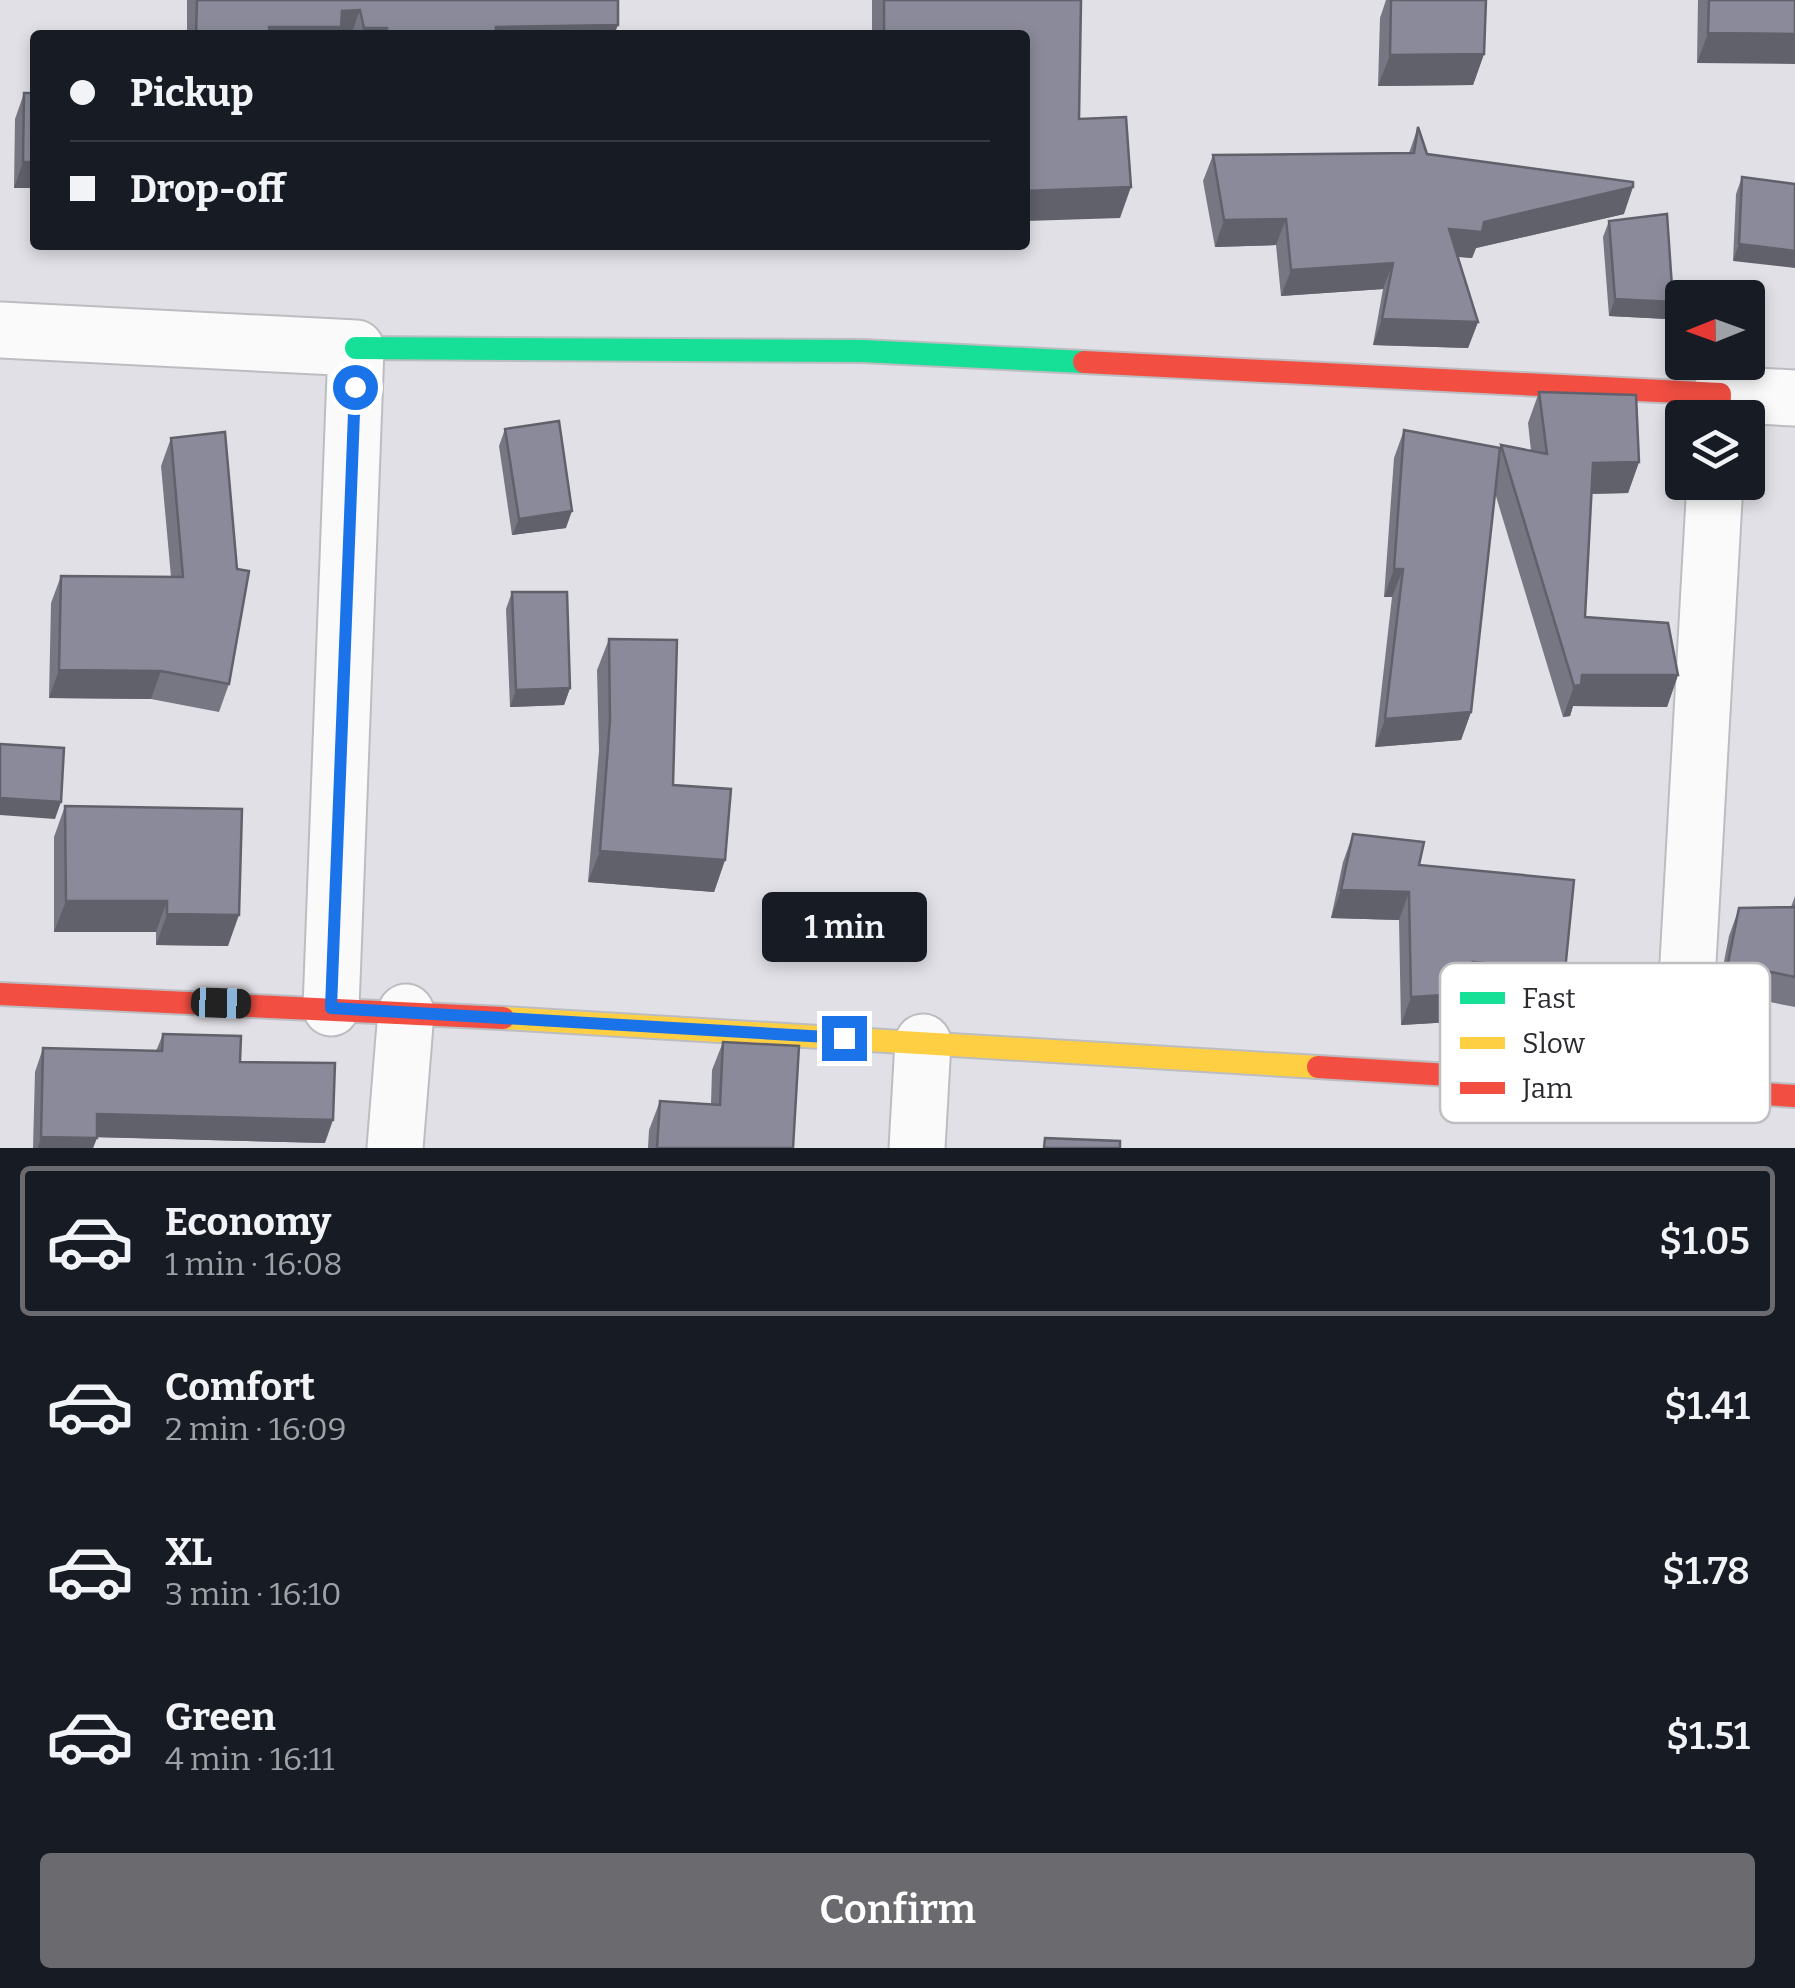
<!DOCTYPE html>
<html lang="en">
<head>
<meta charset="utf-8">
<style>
  body { margin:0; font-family:Bitter,serif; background:#20242c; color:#f1f3f6; height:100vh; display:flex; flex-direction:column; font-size:38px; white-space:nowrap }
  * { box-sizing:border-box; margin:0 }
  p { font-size:32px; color:#9ea1a6 }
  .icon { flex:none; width:55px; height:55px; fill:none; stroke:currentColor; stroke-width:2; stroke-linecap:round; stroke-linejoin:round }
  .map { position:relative; height:1148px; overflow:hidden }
  .side { display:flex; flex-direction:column; background:#171b24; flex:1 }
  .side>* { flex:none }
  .banner { position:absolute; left:30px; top:30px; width:1000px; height:220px; border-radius:10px; box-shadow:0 5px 15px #0003; display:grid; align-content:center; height:220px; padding:0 40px; background:#171b24 }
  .needle { width:65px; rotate:269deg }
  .buttons { position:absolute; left:1665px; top:280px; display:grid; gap:20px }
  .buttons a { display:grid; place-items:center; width:100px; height:100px; border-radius:10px; background:#171b24; box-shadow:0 5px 15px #0003; font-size:50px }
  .end { position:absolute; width:45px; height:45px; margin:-22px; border:12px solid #1a73e8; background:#fff; box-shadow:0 0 0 5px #fff }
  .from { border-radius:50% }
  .bubble { position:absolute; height:70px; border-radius:10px; background:#171b24; box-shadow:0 5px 15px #0003; font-size:32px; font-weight:600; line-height:70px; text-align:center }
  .car { position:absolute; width:30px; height:60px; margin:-30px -15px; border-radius:12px; box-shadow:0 0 8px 2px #0007; background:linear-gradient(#222 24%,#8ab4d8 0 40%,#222 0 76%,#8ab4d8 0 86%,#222 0) }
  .banner b { display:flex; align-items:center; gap:35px; height:95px; font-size:38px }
  .banner b+b { border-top:2px solid #363941 }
  .banner i { width:25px; height:25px; background:#f1f3f6 }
  ul { padding:18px 0 0; list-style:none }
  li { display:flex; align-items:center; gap:30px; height:150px; margin:0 20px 15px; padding:0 20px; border:5px solid transparent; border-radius:10px }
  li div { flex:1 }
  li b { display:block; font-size:38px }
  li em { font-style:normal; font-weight:600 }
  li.on { border-color:#6a6a6f }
  li>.icon { width:90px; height:90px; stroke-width:1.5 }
  .primary-button { display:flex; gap:20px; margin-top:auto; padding:20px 40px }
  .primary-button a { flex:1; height:115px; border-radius:10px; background:#6a6a6f; color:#fff; font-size:40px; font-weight:600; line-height:115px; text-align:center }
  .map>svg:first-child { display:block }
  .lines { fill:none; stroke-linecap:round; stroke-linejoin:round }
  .street-casing { stroke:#bcbdc1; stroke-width:59 }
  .fast-casing { stroke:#bcbdc1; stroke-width:26 }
  .slow-casing { stroke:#bcbdc1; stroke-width:26 }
  .jam-casing { stroke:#bcbdc1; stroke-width:26 }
  .street { stroke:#fafafb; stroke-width:55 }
  .fast { stroke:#16e098; stroke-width:22 }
  .slow { stroke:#ffcf43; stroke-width:22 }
  .jam { stroke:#f24e42; stroke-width:22 }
  .wall { fill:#777784 }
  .shaded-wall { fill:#61616c }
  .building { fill:#8a8a9a; stroke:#61616c; stroke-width:2.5 }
  .route { stroke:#1a73e8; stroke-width:12 }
  .key { fill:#fff; stroke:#bfbfc1; stroke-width:2.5 }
  .key-label { font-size:28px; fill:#2a2b2f }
</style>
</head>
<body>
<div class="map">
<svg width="1795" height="1148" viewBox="0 0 1795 1148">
  <rect width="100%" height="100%" fill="#e0e0e6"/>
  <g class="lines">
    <defs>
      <path id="street" d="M 0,330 L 356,348 L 331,1008
        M 1720,394 L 1795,398
        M 1681,1087 L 1715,482
        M 395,1148 L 406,1012
        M 917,1148 L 923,1042"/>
      <path id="fast" d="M 356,348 L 862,351 L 1084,362"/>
      <path id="slow" d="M 503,1018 L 1318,1067"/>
      <path id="jam" d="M 1084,362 L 1720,394 L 1719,418
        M 0,994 L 503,1018
        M 1318,1067 L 1795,1096"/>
    </defs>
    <use href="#street" class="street-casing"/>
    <use href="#fast" class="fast-casing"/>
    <use href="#slow" class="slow-casing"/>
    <use href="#jam" class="jam-casing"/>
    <use href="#street" class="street"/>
    <use href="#fast" class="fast"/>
    <use href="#slow" class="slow"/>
    <use href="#jam" class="jam"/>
  </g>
  <path class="wall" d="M 187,0 L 618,0 L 614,35 L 187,35 Z
    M 872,0 L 1081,0 L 1079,119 L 1120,218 L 1025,35 L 872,35 Z
    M 1386,0 L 1486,0 L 1484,54 L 1473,85 L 1378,86 L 1380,18 Z
    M 1698,0 L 1795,0 L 1697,63 Z
    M 24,93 L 35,188 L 14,188 L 15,119 Z
    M 1418,127 L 1427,154 L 1624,214 L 1476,248 L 1472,258 L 1458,257 L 1478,322 L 1468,348 L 1373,345 L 1383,289 L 1281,296 L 1276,245 L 1215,247 L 1203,181 L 1213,155 L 1409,153 Z
    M 1742,177 L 1795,184 L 1733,261 L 1736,194 Z
    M 1609,221 L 1667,319 L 1609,316 L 1603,237 Z
    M 1539,392 L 1639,462 L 1628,493 L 1591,494 L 1585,617 L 1678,675 L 1667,707 L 1573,706 L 1570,716 L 1563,717 L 1495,493 L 1471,712 L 1461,740 L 1375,747 L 1392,597 L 1384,597 L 1394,458 L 1404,430 L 1500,450 L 1501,445 L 1531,451 L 1528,423 Z
    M 505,429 L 566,528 L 512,535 L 499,446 Z
    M 171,438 L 229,684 L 219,712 L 151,699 L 49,698 L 51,603 L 61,576 L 171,577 L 161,466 Z
    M 512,592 L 570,688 L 564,705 L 510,707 L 506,609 Z
    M 609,639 L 673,785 L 725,860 L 714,892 L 588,882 L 599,751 L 597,670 Z
    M 65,806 L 228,946 L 156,945 L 156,932 L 54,932 L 54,837 Z
    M 1353,834 L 1419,865 L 1555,999 L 1479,991 L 1469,1021 L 1401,1025 L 1399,920 L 1331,918 L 1343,862 Z
    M 1795,896 L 1795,1007 L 1718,992 L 1729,936 L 1739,908 L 1791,907 Z
    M 163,1034 L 240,1062 L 325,1143 L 97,1137 L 93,1148 L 33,1148 L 35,1072 L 43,1048 L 156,1051 Z
    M 723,1042 L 793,1148 L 648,1148 L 649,1130 L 660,1101 L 711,1104 L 712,1070 Z"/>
  <path class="shaded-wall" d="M 360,10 L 351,35 L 266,35 L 269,27 L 342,11 Z
    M 618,25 L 614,35 L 493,35 L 496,27 Z
    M 364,28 L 387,28 L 385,35 L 361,35 Z
    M 1708,33 L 1795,34 L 1795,64 L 1697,63 Z
    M 1484,54 L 1473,85 L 1378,86 L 1390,55 Z
    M 23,162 L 35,162 L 35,188 L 14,188 Z
    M 1131,187 L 1120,218 L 1025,221 L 1025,191 Z
    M 1633,187 L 1624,214 L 1476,248 L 1472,258 L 1440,255 L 1449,229 L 1484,222 Z
    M 1286,219 L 1276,245 L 1215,247 L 1224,220 Z
    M 1739,244 L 1795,251 L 1795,268 L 1733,261 Z
    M 1393,263 L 1383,289 L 1281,296 L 1291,270 Z
    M 1615,299 L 1673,302 L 1667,319 L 1609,316 Z
    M 1382,319 L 1478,322 L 1468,348 L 1373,345 Z
    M 1639,462 L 1628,493 L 1582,494 L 1593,463 Z
    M 572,511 L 566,528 L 512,535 L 519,519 Z
    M 1394,569 L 1403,569 L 1392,597 L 1384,597 Z
    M 59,670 L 161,671 L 151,699 L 49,698 Z
    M 1582,675 L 1678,675 L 1667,707 L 1573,706 L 1570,716 L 1563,717 L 1574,686 Z
    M 570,688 L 564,705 L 510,707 L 516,690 Z
    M 1471,712 L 1461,740 L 1375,747 L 1385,719 Z
    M 0,798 L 61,802 L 55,819 L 0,815 Z
    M 600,851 L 725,860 L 714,892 L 588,882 Z
    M 1341,890 L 1409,892 L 1399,920 L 1331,918 Z
    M 66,901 L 167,901 L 156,932 L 54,932 Z
    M 167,914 L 239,915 L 228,946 L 156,945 Z
    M 1473,962 L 1565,971 L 1555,999 L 1463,989 Z
    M 1480,993 L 1469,1021 L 1401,1025 L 1411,997 Z
    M 97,1114 L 333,1120 L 325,1143 L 89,1137 Z
    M 41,1137 L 97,1138 L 93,1148 L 38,1148 Z"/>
  <path class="building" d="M 197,0 L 618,0 L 618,25 L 496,27 L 495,35 L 387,35 L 387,28 L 364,28 L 360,10 L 342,11 L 341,27 L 269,27 L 269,35 L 196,35 Z
    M 884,0 L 1081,0 L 1079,119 L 1126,117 L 1131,187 L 1025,191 L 1025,35 L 884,35 Z
    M 1391,0 L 1486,0 L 1484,54 L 1390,55 Z
    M 1709,0 L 1795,0 L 1795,34 L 1708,33 Z
    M 24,93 L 35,93 L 35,162 L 23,162 Z
    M 1418,127 L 1427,154 L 1633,182 L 1633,187 L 1484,222 L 1482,232 L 1449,229 L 1478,322 L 1382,319 L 1393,263 L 1291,270 L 1286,219 L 1224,220 L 1213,155 L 1414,153 Z
    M 1742,177 L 1795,184 L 1795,251 L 1739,244 Z
    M 1667,214 L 1673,302 L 1615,299 L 1609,221 Z
    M 1539,392 L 1636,395 L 1639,462 L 1593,463 L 1585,617 L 1668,623 L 1678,675 L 1582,675 L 1581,685 L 1574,686 L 1501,445 L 1547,454 Z
    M 559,421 L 572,511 L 519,519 L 505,429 Z
    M 1404,430 L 1500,448 L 1471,712 L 1385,719 L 1403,569 L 1394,569 Z
    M 225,432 L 237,569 L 249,571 L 229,684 L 161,671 L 59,670 L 61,576 L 183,577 L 171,438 Z
    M 512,592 L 567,592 L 570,688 L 516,690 Z
    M 609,639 L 677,640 L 673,785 L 731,789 L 725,860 L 600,851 L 610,720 Z
    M 0,744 L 64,748 L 61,802 L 0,798 Z
    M 65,806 L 242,809 L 239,915 L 167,914 L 167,901 L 66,901 Z
    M 1353,834 L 1424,842 L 1419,865 L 1574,880 L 1565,971 L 1473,962 L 1480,993 L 1411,997 L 1409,892 L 1341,890 Z
    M 1795,905 L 1795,977 L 1728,963 L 1739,908 L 1795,907 Z
    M 163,1034 L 241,1036 L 240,1062 L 335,1063 L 333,1120 L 97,1114 L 97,1138 L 41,1137 L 43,1048 L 162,1051 Z
    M 723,1042 L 799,1046 L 793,1148 L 657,1148 L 660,1101 L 720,1105 Z
    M 1045,1138 L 1120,1141 L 1120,1148 L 1044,1148 Z"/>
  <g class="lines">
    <path class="route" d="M 355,387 L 331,1008 L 844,1038"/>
  </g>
  <rect x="1440" y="963" width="330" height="160" rx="15" class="key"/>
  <rect x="1460" y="992" width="45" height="12" fill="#16e098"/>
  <rect x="1460" y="1037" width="45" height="12" fill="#ffcf43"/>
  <rect x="1460" y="1082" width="45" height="12" fill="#f24e42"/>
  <g class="key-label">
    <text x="1522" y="1008">Fast</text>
    <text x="1522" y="1053">Slow</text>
    <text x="1522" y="1098">Jam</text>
  </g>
</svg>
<div class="buttons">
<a><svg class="needle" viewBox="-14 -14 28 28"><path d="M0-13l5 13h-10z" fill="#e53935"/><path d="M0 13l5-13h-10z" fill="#9ea1a6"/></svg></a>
<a><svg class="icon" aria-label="layers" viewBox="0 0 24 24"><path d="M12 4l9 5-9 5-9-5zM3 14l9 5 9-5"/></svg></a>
</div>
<i class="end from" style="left:355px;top:387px"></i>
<i class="end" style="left:844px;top:1038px"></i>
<div class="bubble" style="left:762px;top:892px;width:165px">1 min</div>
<i class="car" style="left:221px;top:1003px;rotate:92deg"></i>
<div class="banner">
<b><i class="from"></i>Pickup</b>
<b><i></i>Drop-off</b>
</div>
</div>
<section class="side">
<ul>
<li class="on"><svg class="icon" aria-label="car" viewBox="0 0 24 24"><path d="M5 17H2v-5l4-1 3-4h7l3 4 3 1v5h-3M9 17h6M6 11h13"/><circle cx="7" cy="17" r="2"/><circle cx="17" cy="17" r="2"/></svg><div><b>Economy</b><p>1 min · 16:08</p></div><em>$1.05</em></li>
<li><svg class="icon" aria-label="car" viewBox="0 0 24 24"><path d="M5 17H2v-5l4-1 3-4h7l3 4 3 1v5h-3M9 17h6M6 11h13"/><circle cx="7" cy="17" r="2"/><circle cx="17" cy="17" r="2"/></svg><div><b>Comfort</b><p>2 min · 16:09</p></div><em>$1.41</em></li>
<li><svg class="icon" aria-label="car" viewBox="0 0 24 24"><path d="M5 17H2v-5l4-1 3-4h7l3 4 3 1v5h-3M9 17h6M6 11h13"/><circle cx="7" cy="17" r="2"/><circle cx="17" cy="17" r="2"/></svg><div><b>XL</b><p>3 min · 16:10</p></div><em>$1.78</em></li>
<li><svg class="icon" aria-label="car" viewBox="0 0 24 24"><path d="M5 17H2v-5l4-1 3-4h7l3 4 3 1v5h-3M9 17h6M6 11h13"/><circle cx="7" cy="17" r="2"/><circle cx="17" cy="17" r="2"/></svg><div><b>Green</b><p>4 min · 16:11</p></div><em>$1.51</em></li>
</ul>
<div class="primary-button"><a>Confirm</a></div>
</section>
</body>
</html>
